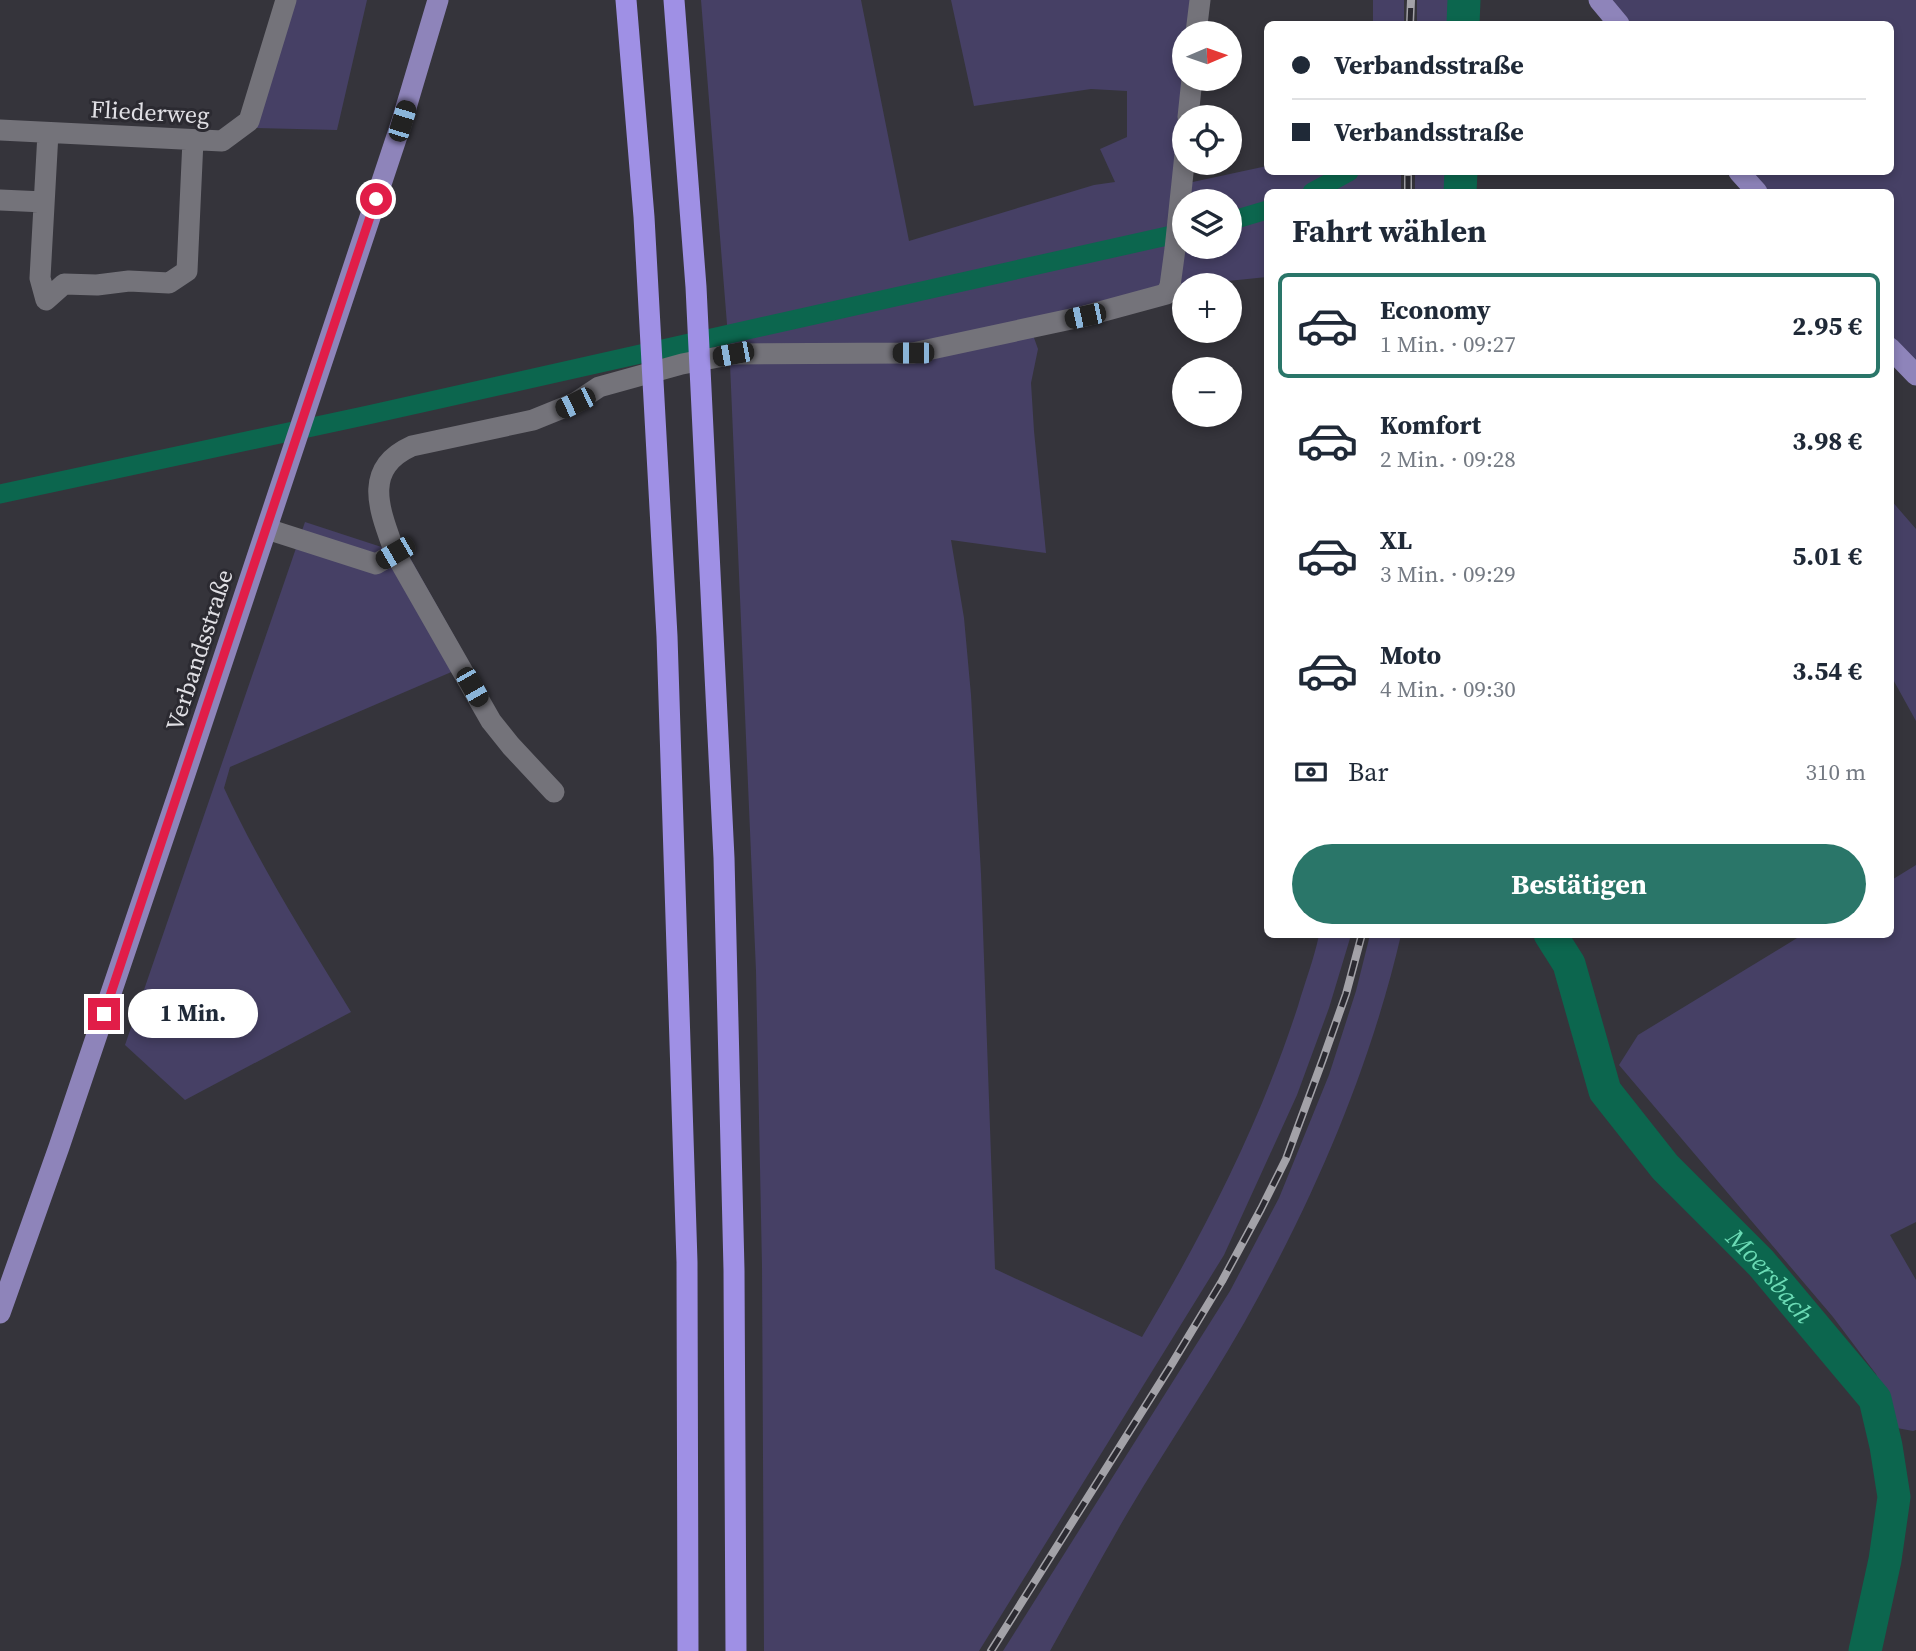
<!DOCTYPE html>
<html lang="de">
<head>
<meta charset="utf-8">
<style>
  body { margin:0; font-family:"Source Serif 4",serif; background:#f2f2f3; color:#1f2937; height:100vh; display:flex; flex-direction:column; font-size:26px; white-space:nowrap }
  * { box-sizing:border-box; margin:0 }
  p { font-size:23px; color:#747a83 }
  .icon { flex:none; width:38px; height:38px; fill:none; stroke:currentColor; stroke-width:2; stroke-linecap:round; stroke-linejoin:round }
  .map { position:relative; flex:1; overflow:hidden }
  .drawer { position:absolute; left:1264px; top:189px; width:630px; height:749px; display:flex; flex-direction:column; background:#fff; border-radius:10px; box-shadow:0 4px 10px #0003 }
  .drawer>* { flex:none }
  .top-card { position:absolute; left:1264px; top:21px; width:630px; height:154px; border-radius:10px; box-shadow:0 4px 10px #0003; display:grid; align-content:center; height:154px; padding:0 28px; background:#fff }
  .needle { width:46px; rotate:88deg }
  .buttons { position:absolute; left:1172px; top:21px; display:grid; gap:14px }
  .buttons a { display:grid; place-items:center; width:70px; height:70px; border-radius:50%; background:#fff; box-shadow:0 4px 10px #0003; font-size:35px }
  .end { position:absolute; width:32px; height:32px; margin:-16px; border:9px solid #e11d48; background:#fff; box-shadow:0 0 0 4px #fff }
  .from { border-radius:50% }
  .bubble { position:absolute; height:49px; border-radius:24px; background:#fff; box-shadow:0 4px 10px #0003; font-size:23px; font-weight:700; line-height:49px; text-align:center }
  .car { position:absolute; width:21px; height:42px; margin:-21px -10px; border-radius:9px; box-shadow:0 0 5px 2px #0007; background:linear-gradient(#222 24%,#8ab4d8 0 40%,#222 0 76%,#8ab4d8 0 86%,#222 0) }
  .top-card b { display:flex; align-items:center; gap:24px; height:66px; font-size:26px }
  .top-card b+b { border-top:2px solid #e0e1e3 }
  .top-card i { width:18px; height:18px; background:#1f2937 }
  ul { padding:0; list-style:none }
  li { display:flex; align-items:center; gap:21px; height:105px; margin:0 14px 10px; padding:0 14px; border:4px solid transparent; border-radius:10px }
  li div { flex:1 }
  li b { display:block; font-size:26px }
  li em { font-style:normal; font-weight:700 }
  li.current { border-color:#2a7669 }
  li>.icon { width:63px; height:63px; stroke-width:1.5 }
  h2 { padding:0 28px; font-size:32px; line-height:84px }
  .pay { display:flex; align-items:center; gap:18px; height:77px; padding:0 28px; font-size:26px }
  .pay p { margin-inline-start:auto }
  .action { display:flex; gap:14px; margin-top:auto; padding:14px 28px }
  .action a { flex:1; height:80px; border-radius:42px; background:#2a7669; color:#fff; font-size:28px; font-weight:700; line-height:80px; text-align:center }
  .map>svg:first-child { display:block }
  .green { fill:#464065 }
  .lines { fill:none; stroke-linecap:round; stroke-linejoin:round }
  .canal { stroke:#0c664e; stroke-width:19 }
  .river { stroke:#0c664e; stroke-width:33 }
  .minor { stroke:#74737a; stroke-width:21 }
  .major { stroke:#8e84ba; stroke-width:21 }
  .highway { stroke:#9f90e5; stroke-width:21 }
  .rail-casing { stroke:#a3a2a8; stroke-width:8 }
  .rail { stroke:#2b2a31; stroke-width:5; stroke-dasharray:16; stroke-linecap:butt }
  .route { stroke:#e11d48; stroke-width:9 }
  .labels { text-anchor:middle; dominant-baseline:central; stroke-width:6; stroke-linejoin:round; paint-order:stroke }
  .street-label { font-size:24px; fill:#e1e0e5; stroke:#2b2a31 }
  .water-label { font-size:26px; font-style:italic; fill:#6bdbb5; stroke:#2b2a31 }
</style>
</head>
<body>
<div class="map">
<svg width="1916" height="1651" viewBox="0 0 1916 1651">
  <rect width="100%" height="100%" fill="#35343b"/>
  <path class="green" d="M 295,0 L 367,0 L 337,130 L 256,128 Z
    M 701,0 L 861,0 L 909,241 L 1094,185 L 1115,182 L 1100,149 L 1127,137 L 1127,91 L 1091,89 L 974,106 L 951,0 L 1192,0 L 1188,33 L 1185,33 L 1185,68 L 1163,286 L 1072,311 L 912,347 L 729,349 Z
    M 1373,0 L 1404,0 L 1404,24 L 1373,24 Z
    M 1417,0 L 1449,0 L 1449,24 L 1417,24 Z
    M 1599,0 L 1916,0 L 1916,375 L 1890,348 L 1890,192 L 1757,192 L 1739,172 L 1890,172 L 1890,24 L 1619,24 Z
    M 1267,166 L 1267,172 L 1401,172 L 1401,192 L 1267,192 L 1267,277 L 1179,286 L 1185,247 L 1230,247 L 1230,201 L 1186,201 L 1188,183 Z
    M 1415,172 L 1448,172 L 1448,192 L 1415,192 Z
    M 1033,335 L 1038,349 L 1031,383 L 1034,431 L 1046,553 L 951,540 L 964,618 L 971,695 L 981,874 L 995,1269 L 1142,1337 C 1205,1231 1260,1123 1298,1006 C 1305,982 1314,959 1319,935 L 1351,935 L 1329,1008 L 1297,1095 L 1224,1255 L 979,1651 L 764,1651 L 762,1266 L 756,971 L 730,364 Z
    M 1890,499 L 1916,529 L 1916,721 L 1890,674 Z
    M 305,522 L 409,556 L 470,664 L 230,767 L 224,788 C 260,866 306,938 351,1012 L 185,1100 L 125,1045 Z
    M 1916,865 L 1916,1222 L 1890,1235 L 1916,1280 L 1916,1430 L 1913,1431 L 1897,1428 L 1876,1374 L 1833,1317 L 1619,1065 L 1638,1035 L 1802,935 L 1890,934 L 1890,881 Z
    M 1370,935 L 1401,935 C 1372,1060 1321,1182 1260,1294 C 1220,1369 1171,1439 1128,1512 C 1101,1558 1076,1605 1050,1651 L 1003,1651 L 1230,1291 L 1279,1198 L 1329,1075 L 1356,991 Z"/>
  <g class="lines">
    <path class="canal" d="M 1312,192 L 1349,172
      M 1230,221 L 1267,210
      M 0,494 L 368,415 L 1185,232"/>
    <g class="river">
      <path d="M 1463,24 L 1464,0"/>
      <path d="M 1460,192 L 1461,172"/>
      <path id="s1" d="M 1550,934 L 1569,964 L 1605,1091 L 1665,1167 L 1761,1263 L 1875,1399 L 1886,1446 L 1894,1497 L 1885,1560 L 1865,1651"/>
    </g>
    <path class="minor" d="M 1196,33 L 1200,0
      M 1188,117 L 1192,79
      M 0,130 L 222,141 L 249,121 L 286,0
      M 48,133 L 40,278 L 46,300 L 64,284 L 97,285 L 129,281 L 169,283 L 187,271 L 193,140
      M 0,200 L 44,202
      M 267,529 L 376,564 L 395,553 C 380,511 361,469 412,446 L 533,420 L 575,403 L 599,387 L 682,364 L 734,354 L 913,353 L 1085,316 L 1166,294 L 1170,286 L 1175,249 L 1185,154
      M 395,553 L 491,721 L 511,746 L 554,792"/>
    <path class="major" d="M 1599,0 L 1619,24
      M 1739,172 L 1757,192
      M 1890,348 L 1916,375
      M 0,1313 L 59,1147 L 184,777 L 402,121 L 438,0"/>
    <path class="highway" d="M 626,0 L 644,217 L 667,636 L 687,1262 L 688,1651
      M 674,0 L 696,287 L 724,858 L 734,1270 L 736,1651"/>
    <defs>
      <path id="rail" d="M 1410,24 L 1411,0
        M 1408,192 L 1408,172
        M 991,1651 L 1170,1367 L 1222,1281 L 1261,1209 L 1286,1159 L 1323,1059 L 1346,994 L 1362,934"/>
    </defs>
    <use href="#rail" class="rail-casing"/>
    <use href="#rail" class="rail"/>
  </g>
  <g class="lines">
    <path class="route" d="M 104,1014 L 376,199"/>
  </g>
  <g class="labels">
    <g class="street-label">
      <text transform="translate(150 112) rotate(3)">Fliederweg</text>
      <text transform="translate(199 650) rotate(-72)">Verbandsstraße</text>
    </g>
    <g class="water-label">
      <text stroke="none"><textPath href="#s1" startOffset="416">Moersbach</textPath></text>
    </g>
  </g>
</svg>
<div class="buttons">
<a><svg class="needle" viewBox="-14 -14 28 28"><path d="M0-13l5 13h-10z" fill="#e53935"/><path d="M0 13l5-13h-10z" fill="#747a83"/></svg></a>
<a><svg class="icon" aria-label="locate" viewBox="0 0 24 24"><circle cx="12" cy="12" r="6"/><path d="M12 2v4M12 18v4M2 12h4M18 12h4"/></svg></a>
<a><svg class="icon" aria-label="layers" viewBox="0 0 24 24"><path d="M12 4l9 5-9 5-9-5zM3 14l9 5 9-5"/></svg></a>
<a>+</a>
<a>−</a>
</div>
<i class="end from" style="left:376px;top:199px"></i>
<i class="end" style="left:104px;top:1014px"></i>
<div class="bubble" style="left:128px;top:989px;width:130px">1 Min.</div>
<i class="car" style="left:402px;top:121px;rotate:17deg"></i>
<i class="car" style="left:1085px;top:316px;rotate:258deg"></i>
<i class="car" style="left:913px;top:353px;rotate:270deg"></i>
<i class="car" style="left:733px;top:354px;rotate:259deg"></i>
<i class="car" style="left:575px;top:403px;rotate:244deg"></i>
<i class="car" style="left:395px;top:553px;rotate:240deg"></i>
<i class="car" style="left:472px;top:687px;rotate:150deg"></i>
<div class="top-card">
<b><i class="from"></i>Verbandsstraße</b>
<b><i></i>Verbandsstraße</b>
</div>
<section class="drawer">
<h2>Fahrt wählen</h2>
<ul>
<li class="current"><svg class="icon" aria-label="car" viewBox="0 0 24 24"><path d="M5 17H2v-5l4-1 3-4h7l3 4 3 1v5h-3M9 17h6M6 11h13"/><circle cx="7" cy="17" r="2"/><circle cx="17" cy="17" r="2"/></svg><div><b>Economy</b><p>1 Min. · 09:27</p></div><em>2.95 €</em></li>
<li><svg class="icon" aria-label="car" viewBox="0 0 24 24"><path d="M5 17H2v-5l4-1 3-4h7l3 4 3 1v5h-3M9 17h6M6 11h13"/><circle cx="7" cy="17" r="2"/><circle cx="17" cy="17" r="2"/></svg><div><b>Komfort</b><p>2 Min. · 09:28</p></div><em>3.98 €</em></li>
<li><svg class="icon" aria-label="car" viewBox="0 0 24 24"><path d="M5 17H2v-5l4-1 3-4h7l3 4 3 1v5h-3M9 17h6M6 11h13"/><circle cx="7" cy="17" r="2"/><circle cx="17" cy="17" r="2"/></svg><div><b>XL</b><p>3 Min. · 09:29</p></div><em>5.01 €</em></li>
<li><svg class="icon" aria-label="car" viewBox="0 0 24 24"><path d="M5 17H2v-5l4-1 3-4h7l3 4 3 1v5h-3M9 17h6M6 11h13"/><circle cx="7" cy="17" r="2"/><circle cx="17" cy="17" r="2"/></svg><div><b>Moto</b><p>4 Min. · 09:30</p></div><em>3.54 €</em></li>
</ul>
<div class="pay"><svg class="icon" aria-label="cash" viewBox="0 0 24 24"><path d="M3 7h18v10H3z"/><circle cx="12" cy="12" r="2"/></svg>Bar<p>310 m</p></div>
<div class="action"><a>Bestätigen</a></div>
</section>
</div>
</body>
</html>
